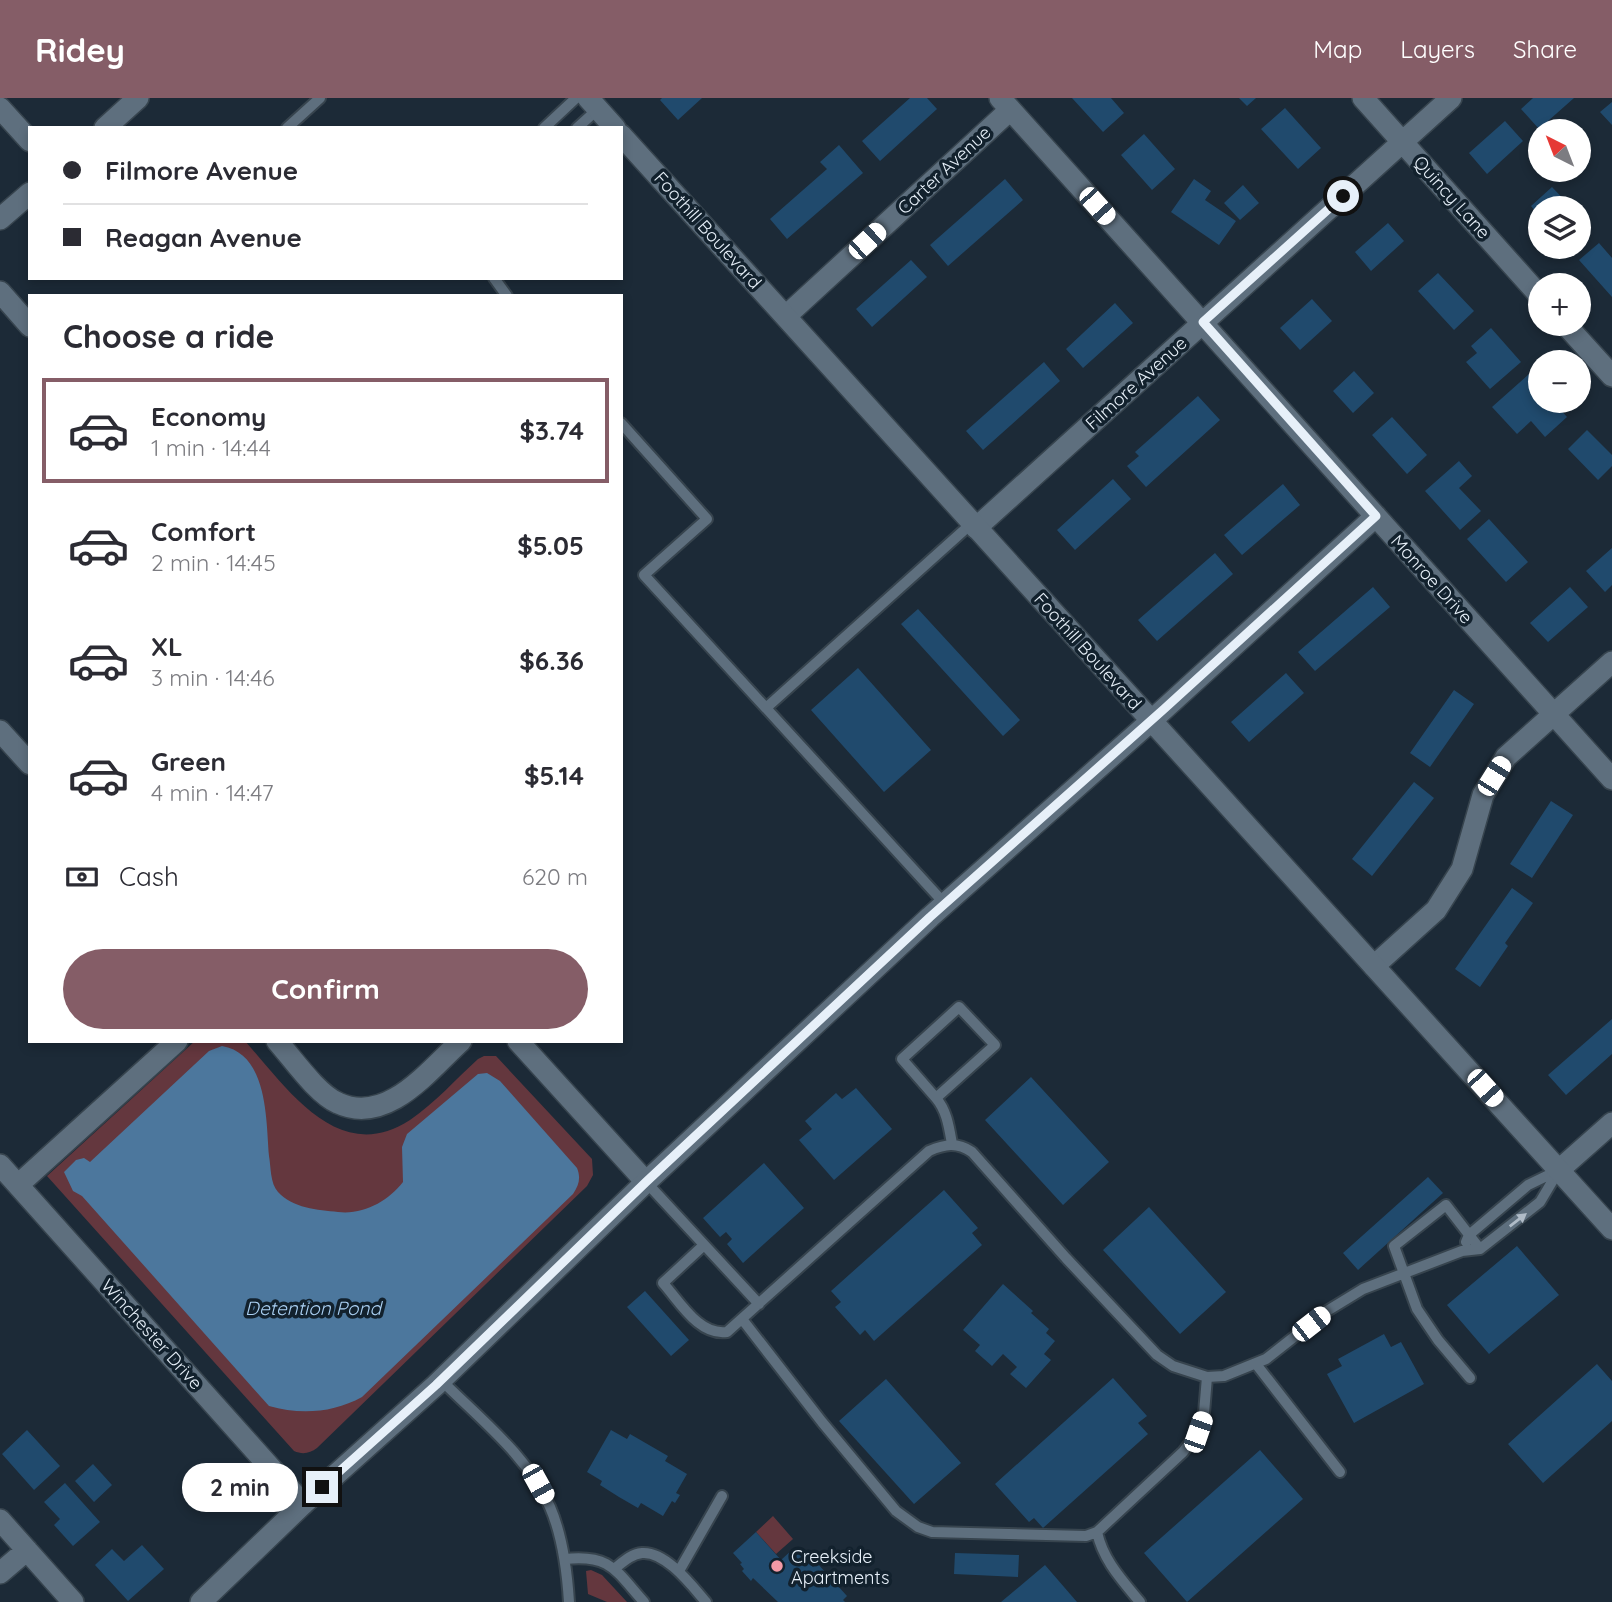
<!DOCTYPE html>
<html lang="en">
<head>
<meta charset="utf-8">
<style>
  body { margin:0; font-family:Quicksand,sans-serif; background:#f7f7f7; color:#2b2b33; height:100vh; display:flex; flex-direction:column; font-size:26px; white-space:nowrap }
  * { box-sizing:border-box; margin:0 }
  p { font-size:23px; color:#7c7c81 }
  .icon { flex:none; width:38px; height:38px; fill:none; stroke:currentColor; stroke-width:2; stroke-linecap:round; stroke-linejoin:round }
  .map { position:relative; flex:1; overflow:hidden }
  .sheet { position:absolute; left:28px; top:196px; width:595px; height:749px; display:flex; flex-direction:column; background:#fff; border-radius:0px; box-shadow:0 4px 10px #0003 }
  .sheet>* { flex:none }
  .banner { position:absolute; left:28px; top:28px; width:595px; height:154px; border-radius:0px; box-shadow:0 4px 10px #0003; display:grid; align-content:center; height:154px; padding:0 35px; background:#fff }
  .needle { width:46px; rotate:318deg }
  .tools { position:absolute; left:1528px; top:21px; display:grid; gap:14px }
  .tools a { display:grid; place-items:center; width:63px; height:63px; border-radius:50%; background:#fff; box-shadow:0 4px 10px #0003; font-size:35px }
  .end { position:absolute; width:32px; height:32px; margin:-16px; border:9px solid #e7f0f9; background:#111; box-shadow:0 0 0 4px #111 }
  .from { border-radius:50% }
  .bubble { position:absolute; height:49px; border-radius:24px; background:#fff; box-shadow:0 4px 10px #0003; font-size:23px; font-weight:700; line-height:49px; text-align:center }
  .car { position:absolute; width:21px; height:42px; margin:-21px -10px; border-radius:9px; box-shadow:0 0 5px 2px #0007; background:linear-gradient(#fff 24%,#345 0 40%,#fff 0 76%,#345 0 86%,#fff 0) }
  .banner b { display:flex; align-items:center; gap:24px; height:66px; font-size:26px }
  .banner b+b { border-top:2px solid #e1e1e2 }
  .banner i { width:18px; height:18px; background:#2b2b33 }
  ul { padding:0; list-style:none }
  li { display:flex; align-items:center; gap:21px; height:105px; margin:0 14px 10px; padding:0 21px; border:4px solid transparent; border-radius:0px }
  li div { flex:1 }
  li b { display:block; font-size:26px }
  li em { font-style:normal; font-weight:700 }
  li.on { border-color:#855d67 }
  li>.icon { width:63px; height:63px; stroke-width:1.5 }
  h2 { padding:0 35px; font-size:32px; line-height:84px }
  .pay { display:flex; align-items:center; gap:18px; height:77px; padding:0 35px; font-size:26px }
  .pay p { margin-inline-start:auto }
  .action { display:flex; gap:14px; margin-top:auto; padding:14px 35px }
  .action a { flex:1; height:80px; border-radius:42px; background:#855d67; color:#fff; font-size:28px; font-weight:700; line-height:80px; text-align:center }
  header { display:flex; align-items:center; gap:42px; box-sizing:border-box; height:98px; padding:0 35px; background:#855d67; color:#fff }
  header strong { font-size:33px }
  nav { display:flex; gap:38px; margin-inline-start:auto; font-size:24px }
  .map>svg:first-child { display:block }
  .green { fill:#64373e }
  .water { fill:#4c779d }
  .building { fill:#204a6d }
  .lines { fill:none; stroke-linecap:round; stroke-linejoin:round }
  .lane-casing { stroke:#37444e; stroke-width:14 }
  .street-casing { stroke:#37444e; stroke-width:24 }
  .secondary-casing { stroke:#37444e; stroke-width:24 }
  .lane { stroke:#5e6f7e; stroke-width:10 }
  .street { stroke:#5e6f7e; stroke-width:21 }
  .secondary { stroke:#5e6f7e; stroke-width:21 }
  .oneway { fill:#b0bcc8 }
  .route { stroke:#e7f0f9; stroke-width:9 }
  .poi-dot { fill:#f49aa6; stroke:#12212d; stroke-width:2.5 }
  .labels { text-anchor:middle; dominant-baseline:central; stroke-width:7; stroke-linejoin:round; paint-order:stroke }
  .street-label { font-size:18px; fill:#e7f0f9; stroke:#12212d }
  .poi-label { font-size:18px; fill:#e7f0f9; stroke:#12212d; text-anchor:start }
  .water-label { font-size:19px; font-style:italic; fill:#abd1f4; stroke:#12212d }
</style>
</head>
<body>
<header>
<strong>Ridey</strong>
<nav><a>Map</a><a>Layers</a><a>Share</a></nav>
</header>
<div class="map">
<svg width="1612" height="1504" viewBox="0 0 1612 1504">
  <rect width="100%" height="100%" fill="#1c2a37"/>
  <path class="green" d="M 195,943 L 245,943 C 287,990 338,1069 410,1022 C 435,1005 456,981 478,961 L 484,958 L 496,958 L 592,1061 L 593,1077 L 587,1088 L 317,1350 C 310,1355 303,1357 294,1353 L 47,1078 Z
    M 773,1418 L 793,1441 L 776,1456 L 756,1434 Z
    M 591,1472 L 602,1477 L 627,1504 L 607,1504 L 588,1496 L 586,1473 Z"/>
  <path class="water" d="M 222,948 C 268,956 266,1021 269,1058 C 271,1069 270,1085 278,1094 C 292,1110 318,1112 338,1114 C 364,1117 388,1103 403,1084 L 402,1049 L 407,1036 L 478,976 L 487,975 L 500,983 L 577,1070 C 581,1080 579,1087 573,1096 L 362,1299 C 333,1315 300,1317 269,1308 L 82,1098 L 73,1093 L 64,1074 L 76,1062 L 84,1060 L 90,1064 L 209,953 Z"/>
  <path class="building" d="M 662,0 L 702,0 L 678,22 L 660,2 Z
    M 910,0 L 927,0 L 937,11 L 880,63 L 862,43 Z
    M 1072,0 L 1111,0 L 1124,15 L 1103,34 Z
    M 1239,0 L 1256,0 L 1247,8 Z
    M 1533,0 L 1574,0 L 1539,31 L 1521,11 Z
    M 1612,4 L 1612,27 L 1600,14 Z
    M 1285,10 L 1321,50 L 1298,71 L 1261,31 Z
    M 1505,23 L 1523,43 L 1487,76 L 1469,55 Z
    M 1144,36 L 1175,71 L 1152,92 L 1121,57 Z
    M 839,47 L 863,75 L 787,141 L 770,121 L 827,71 L 820,64 Z
    M 1005,81 L 1023,102 L 948,168 L 930,147 Z
    M 1194,81 L 1211,93 L 1205,102 L 1236,123 L 1219,147 L 1171,114 Z
    M 1243,87 L 1259,105 L 1240,122 L 1224,105 Z
    M 1552,89 L 1572,110 L 1540,110 L 1540,119 L 1531,108 Z
    M 1578,118 L 1589,129 L 1578,139 Z
    M 1388,125 L 1404,143 L 1371,173 L 1355,154 Z
    M 1599,145 L 1612,160 L 1612,199 L 1579,162 Z
    M 911,162 L 927,179 L 872,229 L 856,211 Z
    M 1438,175 L 1474,213 L 1454,232 L 1418,193 Z
    M 1312,201 L 1332,223 L 1300,252 L 1280,230 Z
    M 1115,205 L 1133,225 L 1083,270 L 1066,251 Z
    M 1491,230 L 1521,264 L 1490,291 L 1466,264 L 1477,255 L 1471,248 Z
    M 1044,264 L 1060,283 L 983,352 L 966,333 Z
    M 1354,273 L 1374,295 L 1353,315 L 1333,293 Z
    M 1529,276 L 1540,288 L 1540,303 L 1553,303 L 1567,319 L 1545,339 L 1531,323 L 1517,336 L 1492,309 Z
    M 1198,298 L 1220,322 L 1146,389 L 1127,368 L 1139,358 L 1135,354 Z
    M 1392,319 L 1427,357 L 1407,376 L 1372,337 Z
    M 1587,332 L 1612,357 L 1612,368 L 1598,382 L 1568,351 Z
    M 1459,363 L 1472,378 L 1459,390 L 1481,413 L 1460,432 L 1425,393 Z
    M 1113,381 L 1131,401 L 1075,452 L 1057,432 Z
    M 1283,386 L 1300,407 L 1242,457 L 1224,437 Z
    M 1489,421 L 1528,464 L 1506,484 L 1467,441 Z
    M 1612,450 L 1612,487 L 1605,494 L 1586,473 Z
    M 1215,455 L 1233,476 L 1157,543 L 1138,522 Z
    M 1373,489 L 1390,509 L 1315,573 L 1298,554 Z
    M 1570,489 L 1588,509 L 1548,544 L 1530,525 Z
    M 918,511 L 1020,622 L 1003,638 L 901,526 Z
    M 858,570 L 931,652 L 884,694 L 811,612 Z
    M 1286,575 L 1304,595 L 1249,644 L 1231,624 Z
    M 1454,592 L 1474,606 L 1430,669 L 1410,655 Z
    M 1414,684 L 1434,700 L 1372,778 L 1352,761 Z
    M 1551,703 L 1573,717 L 1532,780 L 1510,766 Z
    M 1512,790 L 1533,805 L 1505,845 L 1508,848 L 1480,889 L 1455,871 Z
    M 1612,921 L 1612,956 L 1566,997 L 1548,977 Z
    M 1031,979 L 1109,1064 L 1063,1107 L 985,1022 Z
    M 856,990 L 892,1031 L 834,1082 L 799,1042 L 812,1031 L 805,1023 L 836,995 L 842,1001 Z
    M 764,1065 L 804,1110 L 743,1165 L 727,1146 L 732,1141 L 726,1134 L 720,1139 L 703,1120 Z
    M 1428,1079 L 1443,1095 L 1358,1172 L 1343,1155 Z
    M 944,1092 L 978,1130 L 972,1135 L 982,1147 L 874,1243 L 865,1232 L 860,1237 L 835,1209 L 841,1204 L 831,1193 Z
    M 1149,1109 L 1226,1194 L 1180,1236 L 1103,1152 Z
    M 1517,1148 L 1559,1197 L 1489,1256 L 1447,1207 Z
    M 1003,1186 L 1033,1213 L 1031,1215 L 1049,1231 L 1046,1235 L 1055,1243 L 1044,1256 L 1051,1262 L 1026,1290 L 1010,1276 L 1017,1269 L 1003,1256 L 992,1268 L 975,1253 L 980,1247 L 963,1232 Z
    M 645,1193 L 689,1242 L 671,1258 L 627,1209 Z
    M 1384,1236 L 1391,1249 L 1401,1244 L 1424,1286 L 1354,1325 L 1327,1276 L 1342,1268 L 1338,1261 Z
    M 1597,1266 L 1612,1283 L 1612,1323 L 1543,1385 L 1508,1346 Z
    M 1113,1280 L 1147,1318 L 1138,1325 L 1148,1336 L 1043,1430 L 1034,1420 L 1029,1424 L 995,1386 Z
    M 886,1281 L 961,1365 L 914,1406 L 839,1323 Z
    M 27,1332 L 60,1368 L 34,1392 L 2,1356 Z
    M 611,1332 L 627,1341 L 630,1336 L 668,1358 L 665,1363 L 687,1376 L 676,1395 L 680,1397 L 675,1405 L 672,1403 L 663,1418 L 641,1405 L 638,1410 L 619,1399 L 600,1387 L 602,1383 L 587,1374 Z
    M 1260,1352 L 1303,1401 L 1187,1504 L 1144,1455 Z
    M 93,1366 L 112,1387 L 94,1404 L 75,1383 Z
    M 65,1385 L 100,1424 L 73,1448 L 54,1427 L 60,1421 L 44,1404 Z
    M 756,1434 L 781,1462 L 793,1451 L 813,1469 L 817,1465 L 847,1498 L 843,1502 L 845,1504 L 778,1504 L 753,1480 L 751,1483 L 742,1473 L 744,1471 L 740,1466 L 742,1465 L 733,1455 Z
    M 142,1447 L 164,1471 L 128,1503 L 95,1467 L 112,1451 L 124,1463 Z
    M 955,1455 L 1019,1457 L 1018,1479 L 954,1476 Z
    M 1045,1467 L 1077,1504 L 1001,1504 Z"/>
  <g class="lines">
    <defs>
      <path id="lane" d="M 287,30 L 320,0
        M 544,30 L 576,0
        M 577,30 L 598,11
        M 494,180 L 507,198
        M 621,325 L 707,421 L 644,477 L 766,610
        M 945,806 L 766,610 L 972,425
        M 936,1000 L 995,947 L 959,909 L 902,961 L 936,1000 C 947,1013 949,1029 952,1046
        M 646,1084 L 759,1206
        M 1466,1144 L 1469,1137 L 1528,1087 L 1559,1072
        M 704,1147 L 663,1185 C 680,1204 699,1238 727,1234 L 929,1053 C 945,1046 957,1044 972,1054 L 1066,1160 L 1157,1257 L 1173,1268 L 1207,1279 L 1224,1278 L 1266,1261 L 1327,1213 L 1363,1191 L 1462,1153 L 1480,1151 L 1540,1104 L 1559,1072
        M 742,1221 L 822,1324 L 896,1413 L 918,1429 L 932,1434 L 1086,1438 L 1097,1434 L 1183,1354 L 1198,1334 L 1204,1315 L 1207,1279
        M 1256,1266 L 1340,1374
        M 1470,1280 L 1438,1242 L 1417,1211 L 1394,1148 L 1446,1107 L 1480,1151
        M 441,1282 C 479,1320 529,1359 550,1409 C 563,1439 567,1472 569,1504
        M 1097,1434 C 1103,1462 1122,1482 1140,1504
        M 565,1461 C 611,1456 616,1473 644,1504
        M 614,1471 C 623,1464 631,1456 642,1455 C 666,1453 692,1488 706,1504
        M 679,1473 L 722,1398"/>
      <path id="street" d="M 1000,0 L 1612,681
        M 1363,0 L 1540,198
        M 0,10 L 30,43
        M 105,30 L 138,0
        M 0,121 L 30,95
        M 0,194 L 30,228
        M 786,218 L 1010,12
        M 1565,226 L 1612,278
        M 976,430 L 1451,0
        M 1151,623 L 1376,418
        M 0,633 L 30,666
        M 1374,868 L 1436,812 L 1462,771 L 1483,697 L 1506,659 L 1612,564
        M 277,943 C 293,961 317,996 338,1005 C 387,1028 429,972 461,943
        M 518,943 L 646,1084
        M 0,1067 L 303,1406
        M 1559,1072 L 1612,1025
        M 18,1087 L 177,943
        M 0,1422 L 73,1504
        M 0,1475 L 27,1452"/>
      <path id="secondary" d="M 588,0 L 615,30
        M 621,37 L 1612,1131
        M 201,1504 L 303,1406 L 436,1287 L 646,1084 L 930,819 L 1151,623"/>
    </defs>
    <use href="#lane" class="lane-casing"/>
    <use href="#street" class="street-casing"/>
    <use href="#secondary" class="secondary-casing"/>
    <use href="#lane" class="lane"/>
    <use href="#street" class="street"/>
    <use href="#secondary" class="secondary"/>
  </g>
  <defs><path id="oneway-solid" d="M-6-.8H1V-3.2L6.5 0L1 3.2V.8H-6Z" transform="scale(1.75)"/></defs>
  <use class="oneway" href="#oneway-solid" transform="translate(1518 1122) rotate(-38)"/>
  <g class="lines">
    <path class="route" d="M 322,1389 L 436,1287 L 646,1084 L 930,819 L 1164,611 L 1376,418 L 1203,224 L 1343,98"/>
  </g>
  <circle class="poi-dot" cx="777" cy="1468" r="7"/>
  <g class="labels">
    <g class="street-label">
      <text transform="translate(944 72) rotate(-43)">Carter Avenue</text>
      <text transform="translate(1452 99) rotate(48)">Quincy Lane</text>
      <text transform="translate(708 132) rotate(48)">Foothill Boulevard</text>
      <text transform="translate(1136 285) rotate(-42)">Filmore Avenue</text>
      <text transform="translate(1432 481) rotate(48)">Monroe Drive</text>
      <text transform="translate(1088 553) rotate(48)">Foothill Boulevard</text>
      <text transform="translate(152 1236) rotate(48)">Winchester Drive</text>
    </g>
    <g class="poi-label">
      <text x="791" y="1458">Creekside<tspan x="791" dy="21">Apartments</tspan></text>
    </g>
    <g class="water-label">
      <text x="313" y="1210">Detention Pond</text>
    </g>
  </g>
</svg>
<div class="tools">
<a><svg class="needle" viewBox="-14 -14 28 28"><path d="M0-13l5 13h-10z" fill="#e53935"/><path d="M0 13l5-13h-10z" fill="#7c7c81"/></svg></a>
<a><svg class="icon" aria-label="layers" viewBox="0 0 24 24"><path d="M12 4l9 5-9 5-9-5zM3 14l9 5 9-5"/></svg></a>
<a>+</a>
<a>−</a>
</div>
<i class="end from" style="left:1343px;top:98px"></i>
<i class="end" style="left:322px;top:1389px"></i>
<div class="bubble" style="left:182px;top:1365px;width:116px">2 min</div>
<i class="car" style="left:1097px;top:108px;rotate:138deg"></i>
<i class="car" style="left:867px;top:143px;rotate:47deg"></i>
<i class="car" style="left:1494px;top:678px;rotate:32deg"></i>
<i class="car" style="left:1485px;top:990px;rotate:138deg"></i>
<i class="car" style="left:1311px;top:1226px;rotate:52deg"></i>
<i class="car" style="left:1198px;top:1334px;rotate:19deg"></i>
<i class="car" style="left:538px;top:1386px;rotate:151deg"></i>
<div class="banner">
<b><i class="from"></i>Filmore Avenue</b>
<b><i></i>Reagan Avenue</b>
</div>
<section class="sheet">
<h2>Choose a ride</h2>
<ul>
<li class="on"><svg class="icon" aria-label="car" viewBox="0 0 24 24"><path d="M5 17H2v-5l4-1 3-4h7l3 4 3 1v5h-3M9 17h6M6 11h13"/><circle cx="7" cy="17" r="2"/><circle cx="17" cy="17" r="2"/></svg><div><b>Economy</b><p>1 min · 14:44</p></div><em>$3.74</em></li>
<li><svg class="icon" aria-label="car" viewBox="0 0 24 24"><path d="M5 17H2v-5l4-1 3-4h7l3 4 3 1v5h-3M9 17h6M6 11h13"/><circle cx="7" cy="17" r="2"/><circle cx="17" cy="17" r="2"/></svg><div><b>Comfort</b><p>2 min · 14:45</p></div><em>$5.05</em></li>
<li><svg class="icon" aria-label="car" viewBox="0 0 24 24"><path d="M5 17H2v-5l4-1 3-4h7l3 4 3 1v5h-3M9 17h6M6 11h13"/><circle cx="7" cy="17" r="2"/><circle cx="17" cy="17" r="2"/></svg><div><b>XL</b><p>3 min · 14:46</p></div><em>$6.36</em></li>
<li><svg class="icon" aria-label="car" viewBox="0 0 24 24"><path d="M5 17H2v-5l4-1 3-4h7l3 4 3 1v5h-3M9 17h6M6 11h13"/><circle cx="7" cy="17" r="2"/><circle cx="17" cy="17" r="2"/></svg><div><b>Green</b><p>4 min · 14:47</p></div><em>$5.14</em></li>
</ul>
<div class="pay"><svg class="icon" aria-label="cash" viewBox="0 0 24 24"><path d="M3 7h18v10H3z"/><circle cx="12" cy="12" r="2"/></svg>Cash<p>620 m</p></div>
<div class="action"><a>Confirm</a></div>
</section>
</div>
</body>
</html>
